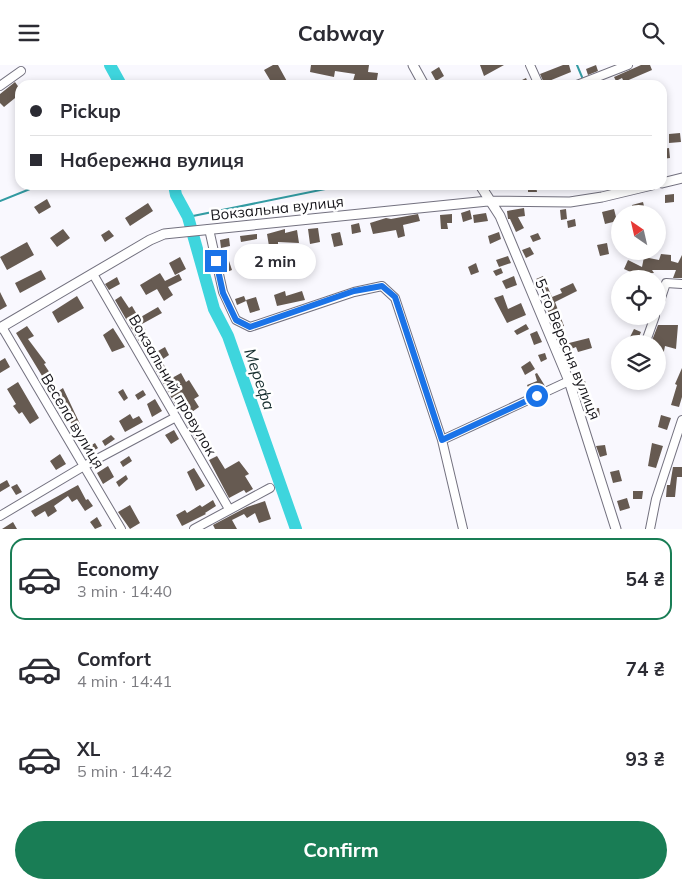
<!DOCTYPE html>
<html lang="en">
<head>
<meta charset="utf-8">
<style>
  body { margin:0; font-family:Mulish,sans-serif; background:#f2f2f3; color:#2b2b33; height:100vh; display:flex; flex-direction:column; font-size:19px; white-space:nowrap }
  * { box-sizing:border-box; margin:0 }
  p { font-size:16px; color:#7c7c81 }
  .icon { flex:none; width:28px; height:28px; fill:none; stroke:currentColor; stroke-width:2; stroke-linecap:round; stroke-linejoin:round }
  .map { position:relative; height:464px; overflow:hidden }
  .drawer { display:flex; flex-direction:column; background:#fff; flex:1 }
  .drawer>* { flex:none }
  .hud { position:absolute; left:15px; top:15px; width:652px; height:110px; border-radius:15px; box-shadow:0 2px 8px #0003; display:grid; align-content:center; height:110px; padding:0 15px; background:#fff }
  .needle { width:32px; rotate:326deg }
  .controls { position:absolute; left:611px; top:140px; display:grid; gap:10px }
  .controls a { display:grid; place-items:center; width:55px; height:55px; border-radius:50%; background:#fff; box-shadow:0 2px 8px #0003; font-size:25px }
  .end { position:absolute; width:22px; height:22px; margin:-11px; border:6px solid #1a73e8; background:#fff; box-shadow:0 0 0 2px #fff }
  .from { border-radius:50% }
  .bubble { position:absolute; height:35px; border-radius:18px; background:#fff; box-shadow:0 2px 8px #0003; font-size:16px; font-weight:700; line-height:35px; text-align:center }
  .hud b { display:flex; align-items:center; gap:18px; height:48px; font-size:19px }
  .hud b+b { border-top:1px solid #e1e1e2 }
  .hud i { width:12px; height:12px; background:#2b2b33 }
  ul { padding:9px 0 0; list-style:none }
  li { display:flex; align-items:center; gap:15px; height:82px; margin:0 10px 8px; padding:0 5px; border:2px solid transparent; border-radius:15px }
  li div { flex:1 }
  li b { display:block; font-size:19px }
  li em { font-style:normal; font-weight:700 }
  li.selected { border-color:#197d55 }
  li>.icon { width:45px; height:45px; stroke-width:1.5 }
  .cta { display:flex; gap:10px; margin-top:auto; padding:10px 15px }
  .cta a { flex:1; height:58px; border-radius:30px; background:#197d55; color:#fff; font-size:20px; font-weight:700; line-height:58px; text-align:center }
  header { display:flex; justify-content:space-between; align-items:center; height:65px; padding:0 15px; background:#fff; font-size:22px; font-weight:700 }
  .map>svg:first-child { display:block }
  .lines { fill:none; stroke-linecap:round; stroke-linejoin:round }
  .stream { stroke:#329ba2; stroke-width:2 }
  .river { stroke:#3ed5dd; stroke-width:12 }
  .building { fill:#665a51 }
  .minor-casing { stroke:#73717f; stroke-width:10 }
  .tertiary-casing { stroke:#73717f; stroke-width:11 }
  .minor { stroke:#fff; stroke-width:8 }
  .tertiary { stroke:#fff; stroke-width:9 }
  .route { stroke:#1a73e8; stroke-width:6 }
  .labels { text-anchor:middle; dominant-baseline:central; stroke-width:5; stroke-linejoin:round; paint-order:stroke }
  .street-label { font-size:15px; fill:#16151a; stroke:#fff }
  .water-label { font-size:16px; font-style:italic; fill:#162e2f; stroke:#fff }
</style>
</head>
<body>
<header><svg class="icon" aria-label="menu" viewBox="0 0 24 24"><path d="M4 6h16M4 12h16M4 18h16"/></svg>Cabway<svg class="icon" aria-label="search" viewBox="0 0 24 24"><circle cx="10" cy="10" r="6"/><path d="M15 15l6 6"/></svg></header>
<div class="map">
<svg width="682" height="464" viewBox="0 0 682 464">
  <rect width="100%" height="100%" fill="#f9f8fe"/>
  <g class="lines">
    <path class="stream" d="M 577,0 L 582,12
      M 0,136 L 40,120
      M 188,152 L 345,120"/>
    <path class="river" d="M 110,0 L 121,20
      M 174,120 L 176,130 L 188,152 L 214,244 L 228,271 L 296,464"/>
  </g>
  <path class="building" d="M 273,0 L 278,0 L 289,20 L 273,20 L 264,5 Z
    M 311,0 L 369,0 L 368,7 L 378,8 L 376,20 L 353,16 L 355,9 L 335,6 L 334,12 L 310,7 Z
    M 480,0 L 504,0 L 484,11 Z
    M 563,0 L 569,0 L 571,7 L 544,18 L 540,9 Z
    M 596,0 L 598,6 L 588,10 L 586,4 Z
    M 641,0 L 650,0 L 652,5 L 624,17 L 622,13 L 616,16 L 614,12 Z
    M 439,2 L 444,11 L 436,16 L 431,7 Z
    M 526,13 L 529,20 L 512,20 Z
    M 15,17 L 20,24 L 20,29 L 4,42 L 0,38 L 0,29 Z
    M 680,68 L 681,77 L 669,78 L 669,69 Z
    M 669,83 L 670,93 L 662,94 L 662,84 Z
    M 528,120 L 536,120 L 537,127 L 528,127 Z
    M 674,129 L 674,137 L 665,138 L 665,130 Z
    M 47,134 L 51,142 L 39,149 L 34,142 Z
    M 643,137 L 645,145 L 634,148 L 632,140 Z
    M 148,138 L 153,146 L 130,161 L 125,153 Z
    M 524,143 L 525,151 L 518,152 L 524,163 L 516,167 L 510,154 L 508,154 L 507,146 Z
    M 566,144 L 567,154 L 561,155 L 560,145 Z
    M 614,144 L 617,156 L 605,159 L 602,147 Z
    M 470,145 L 472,154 L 463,157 L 461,148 Z
    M 486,148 L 488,156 L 474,158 L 473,150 Z
    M 418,149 L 420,156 L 403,160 L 405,171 L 398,173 L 396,165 L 373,169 L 370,158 L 386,153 L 391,154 Z
    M 452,149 L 452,158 L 447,158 L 448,164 L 441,164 L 440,150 Z
    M 575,154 L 576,161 L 568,163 L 567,156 Z
    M 359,158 L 361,167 L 352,169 L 351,160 Z
    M 318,163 L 320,177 L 310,179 L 308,164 Z
    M 63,164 L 70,173 L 57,182 L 50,173 Z
    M 285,164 L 285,168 L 297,165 L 299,178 L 278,177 L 278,180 L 269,181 L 267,169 Z
    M 109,165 L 114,171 L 105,177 L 101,170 Z
    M 340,167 L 343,180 L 334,182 L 331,169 Z
    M 499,167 L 501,174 L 490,179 L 488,171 Z
    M 538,168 L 541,174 L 533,177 L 530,171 Z
    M 257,169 L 257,174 L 241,177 L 240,171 Z
    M 229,173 L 230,181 L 221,183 L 220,175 Z
    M 27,177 L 34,190 L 7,205 L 0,192 Z
    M 607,178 L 609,189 L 600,191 L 597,180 Z
    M 530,182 L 534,189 L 526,193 L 522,185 Z
    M 661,189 L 671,190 L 671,196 L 678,198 L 682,190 L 682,213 L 673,213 L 676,205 L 652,205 L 654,208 L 635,209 L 624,204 L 628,195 L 642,202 L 644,192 L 659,195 Z
    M 508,191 L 511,198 L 499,202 L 496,195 Z
    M 180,192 L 186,204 L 175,210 L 169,198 Z
    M 229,196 L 232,205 L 224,208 L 222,198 Z
    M 476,198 L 479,207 L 471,210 L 468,202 Z
    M 501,203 L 503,208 L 496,211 L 493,206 Z
    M 41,205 L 46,214 L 20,228 L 15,218 Z
    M 160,208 L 165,216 L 179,209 L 182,215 L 168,222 L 173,230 L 164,236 L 157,224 L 146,230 L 140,220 Z
    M 514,211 L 517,220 L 506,224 L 502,216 Z
    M 543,211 L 552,232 L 562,228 L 560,224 L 573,218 L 577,226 L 555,237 L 564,261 L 555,265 L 536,214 Z
    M 117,212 L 120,219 L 109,225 L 105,219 Z
    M 285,226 L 286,231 L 302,226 L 305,235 L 277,241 L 274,230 Z
    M 0,227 L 7,241 L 0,245 Z
    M 503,230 L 508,244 L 521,238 L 526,250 L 507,258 L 494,233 Z
    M 77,231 L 84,243 L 58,258 L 52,247 Z
    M 121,231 L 129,243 L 132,241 L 139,253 L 158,242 L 162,248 L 142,259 L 151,275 L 141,280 L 115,235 Z
    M 244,231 L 246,236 L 237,240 L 235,234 Z
    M 256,232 L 260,245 L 250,248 L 246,235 Z
    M 629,251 L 646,251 L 644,257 Z
    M 526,259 L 529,264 L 517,270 L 514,266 Z
    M 658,260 L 678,260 L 676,284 L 665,281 L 662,296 L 658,294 L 658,279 L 651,278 Z
    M 27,261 L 34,271 L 28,274 L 46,298 L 44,299 L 54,314 L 47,319 L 16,268 Z
    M 113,263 L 125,282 L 112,287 L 103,270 Z
    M 634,264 L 641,267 L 637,276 L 630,272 Z
    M 537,266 L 542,277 L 534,280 L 530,269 Z
    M 589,273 L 592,283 L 578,287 L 576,282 L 564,287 L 561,280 Z
    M 165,282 L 169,290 L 163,294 L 158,286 Z
    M 545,288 L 547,294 L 541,297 L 538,290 Z
    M 5,293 L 10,302 L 0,308 L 0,296 Z
    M 573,294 L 576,303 L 571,305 L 568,296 Z
    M 530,296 L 535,304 L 525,310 L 521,302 Z
    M 162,297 L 172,313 L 181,308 L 186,317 L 189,315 L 199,331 L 194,334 L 199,342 L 189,349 L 181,336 L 175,339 L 154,302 Z
    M 682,303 L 682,332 L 679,342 L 671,340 L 677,320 L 675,319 Z
    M 537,308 L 545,321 L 530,327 L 527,320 L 537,316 L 535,309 Z
    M 585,316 L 589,326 L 581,329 L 577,319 Z
    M 18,317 L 39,353 L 30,359 L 22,347 L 19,349 L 13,341 L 16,339 L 7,324 Z
    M 63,323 L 80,359 L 74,363 L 54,329 Z
    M 123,324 L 128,333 L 124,336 L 118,327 Z
    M 143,325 L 146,330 L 138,335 L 135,330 Z
    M 155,334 L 162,346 L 152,352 L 147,339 Z
    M 599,343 L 600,352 L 588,353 L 587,344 Z
    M 130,349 L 133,354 L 139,351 L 143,357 L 125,367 L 119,356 Z
    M 661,350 L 671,353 L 667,365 L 658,362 Z
    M 195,353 L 199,361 L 196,363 L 201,372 L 196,375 L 186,358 Z
    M 174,365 L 179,374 L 171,379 L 165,370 Z
    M 111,370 L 115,374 L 105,381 L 102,376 Z
    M 86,374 L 90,381 L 95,378 L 98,383 L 87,390 L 80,378 Z
    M 652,378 L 663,381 L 656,403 L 648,401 Z
    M 605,380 L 607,390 L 600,392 L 596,381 Z
    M 60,389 L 66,399 L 56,405 L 50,396 Z
    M 129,391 L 132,396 L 123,402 L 120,397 Z
    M 217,391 L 225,404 L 239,396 L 249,409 L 245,411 L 253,424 L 246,428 L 244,425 L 229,433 L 209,395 Z
    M 108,401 L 114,412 L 103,419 L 97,408 Z
    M 673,402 L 682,402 L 682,412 L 677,412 L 675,432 L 666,432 L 667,420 L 670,420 Z
    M 194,403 L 205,421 L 196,426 L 187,407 Z
    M 619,405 L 622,416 L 613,418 L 610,407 Z
    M 126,410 L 128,414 L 119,422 L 116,417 Z
    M 7,415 L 10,421 L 0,427 L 0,419 Z
    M 17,419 L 22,427 L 16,430 L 11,422 Z
    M 78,420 L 86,435 L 88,434 L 93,441 L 85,446 L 77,434 L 72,437 L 68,431 L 54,441 L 57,446 L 48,452 L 45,446 L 35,452 L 31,446 Z
    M 633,426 L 643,426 L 642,434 L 633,434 Z
    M 627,433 L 630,443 L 620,446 L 617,436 Z
    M 213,435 L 216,441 L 205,448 L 206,449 L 182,461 L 176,450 L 185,445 L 187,448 L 200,440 L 202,442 Z
    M 265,436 L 271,454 L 259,458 L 255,448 L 247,453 L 244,449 L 232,455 L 237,464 L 215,464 L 213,460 L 247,442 Z
    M 130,440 L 140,458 L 130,464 L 118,447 Z
    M 97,452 L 102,461 L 95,464 L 90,457 Z
    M 13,457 L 17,464 L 2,464 Z"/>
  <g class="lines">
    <defs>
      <path id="minor" d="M 530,0 L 539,20
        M 577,20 L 628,0
        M 0,21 L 21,6
        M 209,164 L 223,227 L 236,255 L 250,262 L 354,227 L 382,221 L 395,233 L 442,375 L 463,464
        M 93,209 L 229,444
        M 658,242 L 666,218 L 682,219
        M 2,262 L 121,464
        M 645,279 L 655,251
        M 442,375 L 569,316
        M 0,451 L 84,401 L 176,352
        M 194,464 L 270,423
        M 650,464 L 656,434 L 682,355"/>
      <path id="tertiary" d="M 413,0 L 424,20
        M 662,118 L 682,113
        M 480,120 L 500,151 L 569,316 L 616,464
        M 0,263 L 150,175 L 164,169 L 488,136 L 570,137 L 602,132 L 652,120"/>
    </defs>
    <use href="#minor" class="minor-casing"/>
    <use href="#tertiary" class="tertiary-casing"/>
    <use href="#minor" class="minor"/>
    <use href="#tertiary" class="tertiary"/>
  </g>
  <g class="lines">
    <path class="route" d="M 216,196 L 223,228 L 236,255 L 250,262 L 354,226 L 382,221 L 395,232 L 442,375 L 537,331"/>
  </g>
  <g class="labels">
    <g class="street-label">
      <text transform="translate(277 143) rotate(-6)">Вокзальна вулиця</text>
      <text transform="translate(568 284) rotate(68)">5-го Вересня вулиця</text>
      <text transform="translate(173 320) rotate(60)">Вокзальний провулок</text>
      <text transform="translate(73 356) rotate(59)">Весела вулиця</text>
    </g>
    <g class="water-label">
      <text transform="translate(260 314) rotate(71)">Мерефа</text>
    </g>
  </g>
</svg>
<div class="controls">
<a><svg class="needle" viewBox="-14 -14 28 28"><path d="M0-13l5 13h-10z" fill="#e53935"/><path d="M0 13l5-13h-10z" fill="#7c7c81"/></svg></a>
<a><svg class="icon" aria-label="locate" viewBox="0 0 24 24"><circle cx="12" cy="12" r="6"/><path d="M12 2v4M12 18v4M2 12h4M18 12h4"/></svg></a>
<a><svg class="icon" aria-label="layers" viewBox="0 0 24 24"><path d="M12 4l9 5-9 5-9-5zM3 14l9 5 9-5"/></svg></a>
</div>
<i class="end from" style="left:537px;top:331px"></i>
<i class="end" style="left:216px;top:196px"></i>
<div class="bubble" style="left:234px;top:179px;width:82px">2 min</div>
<div class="hud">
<b><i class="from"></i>Pickup</b>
<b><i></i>Набережна вулиця</b>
</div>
</div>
<section class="drawer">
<ul>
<li class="selected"><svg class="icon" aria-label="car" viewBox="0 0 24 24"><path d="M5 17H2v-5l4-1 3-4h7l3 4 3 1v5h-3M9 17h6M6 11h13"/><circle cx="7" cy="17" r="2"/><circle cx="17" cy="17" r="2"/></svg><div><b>Economy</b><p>3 min · 14:40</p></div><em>54 ₴</em></li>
<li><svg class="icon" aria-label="car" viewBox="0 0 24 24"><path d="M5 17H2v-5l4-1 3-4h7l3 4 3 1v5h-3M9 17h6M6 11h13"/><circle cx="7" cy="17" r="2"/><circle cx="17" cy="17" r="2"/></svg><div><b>Comfort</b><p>4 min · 14:41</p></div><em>74 ₴</em></li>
<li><svg class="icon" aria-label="car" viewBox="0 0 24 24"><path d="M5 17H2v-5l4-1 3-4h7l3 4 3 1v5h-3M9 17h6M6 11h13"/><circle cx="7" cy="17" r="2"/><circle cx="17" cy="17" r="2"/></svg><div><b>XL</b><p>5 min · 14:42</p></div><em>93 ₴</em></li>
</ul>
<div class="cta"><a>Confirm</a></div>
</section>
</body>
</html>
